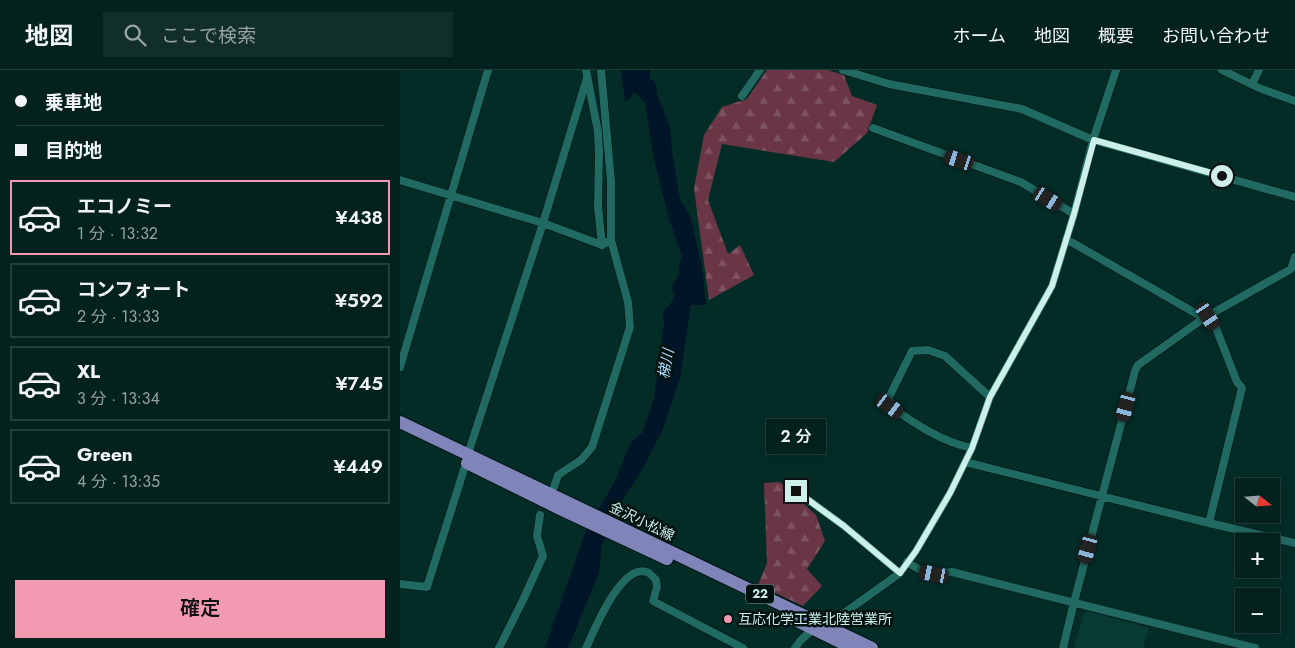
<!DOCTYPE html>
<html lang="ja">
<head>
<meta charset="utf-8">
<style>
  body { margin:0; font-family:Jost,"Noto Sans JP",sans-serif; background:#112e2a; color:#f1f3f6; height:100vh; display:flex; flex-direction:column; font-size:19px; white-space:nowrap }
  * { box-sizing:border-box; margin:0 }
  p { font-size:16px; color:#97a3a4 }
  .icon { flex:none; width:28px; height:28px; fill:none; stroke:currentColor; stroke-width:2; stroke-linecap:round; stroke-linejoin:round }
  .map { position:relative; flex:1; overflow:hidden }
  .panel { display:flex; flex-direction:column; background:#03211d; width:400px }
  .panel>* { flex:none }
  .guide { display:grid; align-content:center; height:110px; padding:0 15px; background:#03211d }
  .needle { width:32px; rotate:107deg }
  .buttons { position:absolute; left:835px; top:408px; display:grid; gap:10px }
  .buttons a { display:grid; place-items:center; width:45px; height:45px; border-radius:0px; background:#03211d; box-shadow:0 2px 8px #0003,0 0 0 1px #243e3b; font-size:25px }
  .end { position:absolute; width:22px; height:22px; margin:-11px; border:6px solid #cdefe9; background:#111; box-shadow:0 0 0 2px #111 }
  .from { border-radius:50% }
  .bubble { position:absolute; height:35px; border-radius:0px; background:#03211d; box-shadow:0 2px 8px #0003,0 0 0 1px #243e3b; font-size:16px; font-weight:600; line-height:35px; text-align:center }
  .car { position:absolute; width:15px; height:30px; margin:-15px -8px; border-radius:6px; box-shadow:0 0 4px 1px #0007; background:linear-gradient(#222 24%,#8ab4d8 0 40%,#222 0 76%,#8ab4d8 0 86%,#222 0) }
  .guide b { display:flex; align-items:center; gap:18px; height:48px; font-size:19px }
  .guide b+b { border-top:1px solid #243e3b }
  .guide i { width:12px; height:12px; background:#f1f3f6 }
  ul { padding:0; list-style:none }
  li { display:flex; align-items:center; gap:15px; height:75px; margin:0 10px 8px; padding:0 5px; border:2px solid #243e3b; border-radius:0px }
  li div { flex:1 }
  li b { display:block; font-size:19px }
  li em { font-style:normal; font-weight:600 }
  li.active { border-color:#f19ab1 }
  li>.icon { width:45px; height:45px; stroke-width:1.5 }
  .primary-button { display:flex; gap:10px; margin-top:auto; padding:10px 15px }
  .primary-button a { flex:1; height:58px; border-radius:0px; background:#f19ab1; color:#111; font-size:20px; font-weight:600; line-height:58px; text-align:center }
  header { display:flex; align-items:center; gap:30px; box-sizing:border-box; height:70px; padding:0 25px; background:#03211d; border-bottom:1px solid #243e3b }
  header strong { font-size:24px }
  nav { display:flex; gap:28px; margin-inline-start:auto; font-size:18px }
  .search { width:350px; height:45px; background:#112e2a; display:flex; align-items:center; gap:12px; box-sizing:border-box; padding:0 18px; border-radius:0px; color:#97a3a4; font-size:19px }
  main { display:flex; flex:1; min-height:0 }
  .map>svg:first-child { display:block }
  .built { fill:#083933 }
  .forest { fill:url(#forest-firs) }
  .water { fill:#001527 }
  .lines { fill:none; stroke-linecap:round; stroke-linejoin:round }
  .minor-casing { stroke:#00120f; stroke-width:9 }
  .primary-casing { stroke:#00120f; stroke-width:14 }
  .minor { stroke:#206a61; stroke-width:8 }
  .primary { stroke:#7f85b9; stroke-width:12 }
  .route { stroke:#cdefe9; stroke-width:6 }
  .poi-dot { fill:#f19ab1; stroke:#00120f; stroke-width:2 }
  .labels { text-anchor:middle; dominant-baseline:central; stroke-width:5; stroke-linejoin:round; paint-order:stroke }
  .shield { fill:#00120f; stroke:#90ada8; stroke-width:1 }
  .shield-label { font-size:12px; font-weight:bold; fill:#cdefe9 }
  .street-label { font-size:14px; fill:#cdefe9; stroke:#00120f }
  .poi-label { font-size:14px; fill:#cdefe9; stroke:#00120f; text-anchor:start }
  .water-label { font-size:15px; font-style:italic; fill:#b0dcff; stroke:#00120f }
</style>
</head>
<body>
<header>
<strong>地図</strong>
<div class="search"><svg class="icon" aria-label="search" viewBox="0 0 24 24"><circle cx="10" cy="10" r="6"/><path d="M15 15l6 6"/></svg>ここで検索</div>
<nav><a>ホーム</a><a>地図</a><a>概要</a><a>お問い合わせ</a></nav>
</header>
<main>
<section class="panel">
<div class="guide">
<b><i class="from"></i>乗車地</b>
<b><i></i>目的地</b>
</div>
<ul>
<li class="active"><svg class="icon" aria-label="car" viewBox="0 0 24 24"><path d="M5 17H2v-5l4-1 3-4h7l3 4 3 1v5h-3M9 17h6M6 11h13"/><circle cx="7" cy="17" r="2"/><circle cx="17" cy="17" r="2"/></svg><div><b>エコノミー</b><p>1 分 · 13:32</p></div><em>¥438</em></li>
<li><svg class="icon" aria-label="car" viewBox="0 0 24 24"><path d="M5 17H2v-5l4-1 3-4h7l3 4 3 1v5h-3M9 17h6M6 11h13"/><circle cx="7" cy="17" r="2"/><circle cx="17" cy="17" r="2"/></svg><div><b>コンフォート</b><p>2 分 · 13:33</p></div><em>¥592</em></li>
<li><svg class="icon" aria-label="car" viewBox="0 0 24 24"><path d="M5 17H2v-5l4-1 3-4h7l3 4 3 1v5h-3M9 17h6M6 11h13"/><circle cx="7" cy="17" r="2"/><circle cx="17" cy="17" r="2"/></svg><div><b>XL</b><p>3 分 · 13:34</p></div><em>¥745</em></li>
<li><svg class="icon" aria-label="car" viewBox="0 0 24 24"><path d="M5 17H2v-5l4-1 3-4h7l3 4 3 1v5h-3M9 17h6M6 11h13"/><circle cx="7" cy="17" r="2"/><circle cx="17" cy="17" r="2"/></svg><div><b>Green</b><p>4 分 · 13:35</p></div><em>¥449</em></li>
</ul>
<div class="primary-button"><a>確定</a></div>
</section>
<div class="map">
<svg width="895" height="578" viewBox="0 0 895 578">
  <defs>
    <pattern id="forest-firs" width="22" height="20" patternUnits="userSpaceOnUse" patternTransform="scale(1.25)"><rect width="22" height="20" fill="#6a3645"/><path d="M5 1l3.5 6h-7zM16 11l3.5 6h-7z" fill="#7e5360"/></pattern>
  </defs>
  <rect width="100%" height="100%" fill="#042c27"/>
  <path class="built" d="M 688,541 L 749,558 L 743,578 L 674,578 L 683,546 Z"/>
  <path class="forest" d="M 367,0 L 427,0 L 444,5 L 452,26 L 477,35 L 467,63 L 434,92 L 322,74 L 308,130 L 328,184 L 340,175 L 354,205 L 309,230 L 294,119 L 304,65 L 322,37 L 347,29 Z
    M 380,412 L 416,445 L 425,471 L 407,499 L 422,516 L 403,536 L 358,515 L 367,493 L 364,413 Z"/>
  <path class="water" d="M 221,0 L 250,0 L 250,10 L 254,10 L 257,18 L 256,21 L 270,57 L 272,82 L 280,130 L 290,145 L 302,197 L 306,235 L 291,235 L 280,308 L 263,359 L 242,400 L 223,429 L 202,475 L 199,503 L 168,578 L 145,578 L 185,462 L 215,411 L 231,372 L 243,362 L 254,328 L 264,254 L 263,242 L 271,233 L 275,224 L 271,218 L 279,204 L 279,196 L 282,187 L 269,149 L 254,90 L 245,33 L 234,22 L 229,30 L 225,32 Z"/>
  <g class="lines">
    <defs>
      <path id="minor" d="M 186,0 L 198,62 L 199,83 L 198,137 L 202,175
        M 201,0 L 211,111 L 211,170
        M 443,0 L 489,14 L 622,39 L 693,70 L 895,127
        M 822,0 L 859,18 L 895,31
        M 852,14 L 859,0
        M 342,26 L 360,0
        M 473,58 L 621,112 L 674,144
        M 0,110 L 143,153 L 202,175
        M 666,169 L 804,248
        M 808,246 L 816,258 L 837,312 L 842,318 L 809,453
        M 0,297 L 88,0
        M 572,378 C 542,372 515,354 490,336 L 489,327 L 512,281 L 528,280 L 545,286 L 590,327
        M 68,384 L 143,153 L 187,8
        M 565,392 L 809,453 L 895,473
        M 154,417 L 158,405 L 181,390 L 192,377 L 230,257 L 228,232 L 211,170 L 202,175
        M 396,421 L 444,456 L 500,503
        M 507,492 C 525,504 530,505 552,502 L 855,578
        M 0,514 L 27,517 L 66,393
        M 425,555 L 440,546 L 500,503 L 516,481 L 550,423 L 572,378 L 590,327 L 652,216 L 674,144 L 693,70 L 716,0
        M 99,578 L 123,530 L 143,486 L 137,466 L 140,445
        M 186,578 C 194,561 221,493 247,502 C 250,503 253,507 256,510 L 257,517 L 253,531 L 343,578
        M 395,578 L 400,571 L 413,559
        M 663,578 L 674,532 L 735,301 L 738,295 L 804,248 L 891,199 L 895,187"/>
      <path id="primary" d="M 0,352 L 472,578
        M 67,393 L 160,439 L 267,489
        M 385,545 L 452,578"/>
    </defs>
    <use href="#minor" class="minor-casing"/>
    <use href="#primary" class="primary-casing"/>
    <use href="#minor" class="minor"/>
    <use href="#primary" class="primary"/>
  </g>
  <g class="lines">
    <path class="route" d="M 396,421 L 444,456 L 500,503 L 516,481 L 550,423 L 572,378 L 590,327 L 652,216 L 674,144 L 694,70 L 822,106"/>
  </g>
  <circle class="poi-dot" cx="328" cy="549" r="5"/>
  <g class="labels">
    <rect class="shield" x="346" y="514.5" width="28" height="19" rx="4"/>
    <g class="shield-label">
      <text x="360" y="524">22</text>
    </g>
    <g class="street-label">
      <text transform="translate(242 451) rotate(26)">金沢小松線</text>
    </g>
    <g class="poi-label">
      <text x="338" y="549">互応化学工業北陸営業所</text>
    </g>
    <g class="water-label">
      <text transform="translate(266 294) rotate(-80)">梯川</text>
    </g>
  </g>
</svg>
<div class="buttons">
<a><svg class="needle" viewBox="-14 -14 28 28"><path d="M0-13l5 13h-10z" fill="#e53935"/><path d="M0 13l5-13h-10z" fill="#97a3a4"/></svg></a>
<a>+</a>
<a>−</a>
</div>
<i class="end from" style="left:822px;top:106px"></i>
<i class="end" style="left:396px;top:421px"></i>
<div class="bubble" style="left:366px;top:349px;width:60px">2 分</div>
<i class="car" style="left:559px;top:90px;rotate:288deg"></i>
<i class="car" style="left:648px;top:129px;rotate:122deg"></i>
<i class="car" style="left:808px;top:246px;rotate:147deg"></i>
<i class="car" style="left:490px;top:336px;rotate:126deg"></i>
<i class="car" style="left:726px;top:337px;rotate:195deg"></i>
<i class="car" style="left:688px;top:479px;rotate:195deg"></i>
<i class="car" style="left:534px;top:504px;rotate:281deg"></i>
</div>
</main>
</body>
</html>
